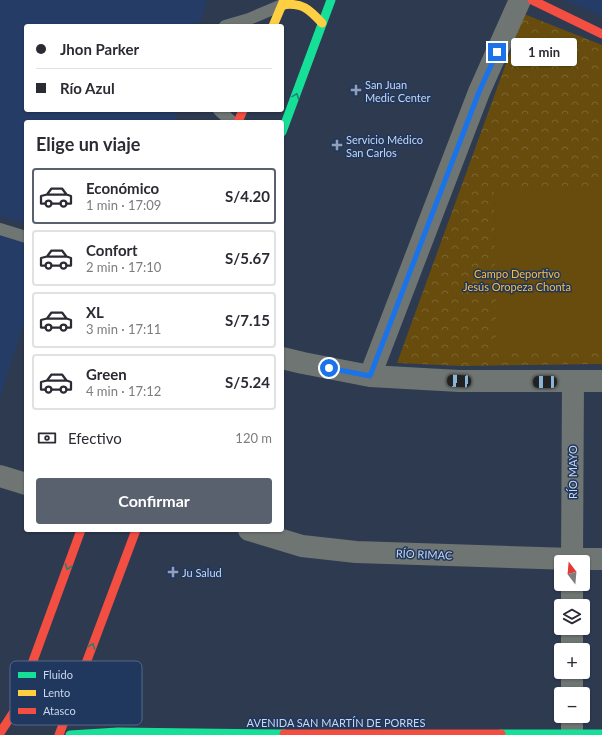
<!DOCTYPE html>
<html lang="es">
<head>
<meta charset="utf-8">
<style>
  body { margin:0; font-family:Lato,sans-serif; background:#f7f7f7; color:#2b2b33; height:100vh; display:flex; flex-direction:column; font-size:15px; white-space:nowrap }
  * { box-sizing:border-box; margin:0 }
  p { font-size:13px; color:#7c7c81 }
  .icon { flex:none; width:22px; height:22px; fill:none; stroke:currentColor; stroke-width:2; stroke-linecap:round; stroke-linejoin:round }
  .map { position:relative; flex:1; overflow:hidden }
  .drawer { position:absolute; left:24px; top:120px; width:260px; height:412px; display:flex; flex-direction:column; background:#fff; border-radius:4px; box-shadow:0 1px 3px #0004 }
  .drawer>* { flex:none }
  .top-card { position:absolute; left:24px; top:24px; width:260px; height:88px; border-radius:4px; box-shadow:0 1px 3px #0004; display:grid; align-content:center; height:88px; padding:0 12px; background:#fff }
  .needle { width:26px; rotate:344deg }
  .buttons { position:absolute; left:554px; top:555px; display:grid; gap:8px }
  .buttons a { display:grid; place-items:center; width:36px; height:36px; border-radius:4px; background:#fff; box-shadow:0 1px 3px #0004; font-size:20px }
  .end { position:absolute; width:18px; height:18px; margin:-9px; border:5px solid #1a73e8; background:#fff; box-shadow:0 0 0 2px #fff }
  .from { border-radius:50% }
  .bubble { position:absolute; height:28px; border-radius:4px; background:#fff; box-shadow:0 1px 3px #0004; font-size:13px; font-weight:700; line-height:28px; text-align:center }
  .car { position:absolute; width:12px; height:24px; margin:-12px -6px; border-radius:5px; box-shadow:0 0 3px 1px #0007; background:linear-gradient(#222 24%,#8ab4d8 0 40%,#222 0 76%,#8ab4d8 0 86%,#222 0) }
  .top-card b { display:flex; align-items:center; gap:14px; height:38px; font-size:15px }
  .top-card b+b { border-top:1px solid #e1e1e2 }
  .top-card i { width:10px; height:10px; background:#2b2b33 }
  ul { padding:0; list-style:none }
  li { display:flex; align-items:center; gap:12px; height:56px; margin:0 8px 6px; padding:0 4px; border:2px solid #e1e1e2; border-radius:4px }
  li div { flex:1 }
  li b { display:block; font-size:15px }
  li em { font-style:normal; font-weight:700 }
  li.active { border-color:#59606e }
  li>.icon { width:36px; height:36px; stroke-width:1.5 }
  h2 { padding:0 12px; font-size:18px; line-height:48px }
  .pay { display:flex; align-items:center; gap:10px; height:44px; padding:0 12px; font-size:15px }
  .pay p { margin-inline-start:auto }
  .action { display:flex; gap:8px; margin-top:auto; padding:8px 12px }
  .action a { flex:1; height:46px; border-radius:4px; background:#59606e; color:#fff; font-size:16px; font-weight:700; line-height:46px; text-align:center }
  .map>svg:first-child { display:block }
  .built { fill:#243c66 }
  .park { fill:url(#park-crowns) }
  .pitch { fill:#674c0d }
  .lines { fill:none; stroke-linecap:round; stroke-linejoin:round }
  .lane { stroke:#6e7572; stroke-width:12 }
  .street { stroke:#6e7572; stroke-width:22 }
  .fast { stroke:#16e098; stroke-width:9 }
  .slow { stroke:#ffcf43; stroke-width:9 }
  .jam { stroke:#f24e42; stroke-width:9 }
  .oneway { stroke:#1c8378 }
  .route { stroke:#1a73e8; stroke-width:5 }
  .poi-dot { fill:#92a0b7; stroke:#20375e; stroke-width:1.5 }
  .labels { text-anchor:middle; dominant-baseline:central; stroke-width:3; stroke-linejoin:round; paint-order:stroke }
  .poi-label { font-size:11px; fill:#c8d7ef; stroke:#20375e; text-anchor:start }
  .park-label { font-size:11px; fill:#fcbc3b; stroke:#20375e }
  .street-label { font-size:11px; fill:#c8d7ef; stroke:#20375e }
  .key { fill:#20375e; stroke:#52678a; stroke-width:1 }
  .key-label { font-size:11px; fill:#c8d7ef }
</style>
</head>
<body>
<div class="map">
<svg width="602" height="735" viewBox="0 0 602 735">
  <defs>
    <pattern id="park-crowns" width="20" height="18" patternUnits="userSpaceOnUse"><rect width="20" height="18" fill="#674c0d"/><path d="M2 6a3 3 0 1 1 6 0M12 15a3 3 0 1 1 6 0" fill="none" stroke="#7b6531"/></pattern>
  </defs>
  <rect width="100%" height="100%" fill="#2e3a50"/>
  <path class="built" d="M 0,0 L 207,0 L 201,22 L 188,26 L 26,26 L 26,110 L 169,110 L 174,112 L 177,120 L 176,122 L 26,122 L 26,224 L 0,216 Z
    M 564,0 L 602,0 L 602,16 Z
    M 0,232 L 26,239 L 26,329 L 22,328 L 0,398 Z"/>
  <path class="park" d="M 524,14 L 602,45 L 602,364 L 462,366 L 397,363 Z"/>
  <path class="pitch" d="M 602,189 L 602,267 L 495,268 L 494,190 Z
    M 602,270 L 602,348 L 496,349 L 496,271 Z"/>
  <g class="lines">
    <path class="lane" d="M 225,26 L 249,19 L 282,5
      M 219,110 L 232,122
      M 0,229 L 26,237"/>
    <path class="street" d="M 282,358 L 303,363 L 370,376 L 459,381 L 602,381
      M 370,376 L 479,92 L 520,0
      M 0,476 L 26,484
      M 249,530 L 302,546 L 356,552 L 572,559 L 602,559
      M 572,562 L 573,382
      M 572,606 L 572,584
      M 572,650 L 572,628
      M 572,694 L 572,672
      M 572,735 L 572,716"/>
    <path class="fast" d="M 282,132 L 331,0
      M 501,734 L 602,734
      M 70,735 L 118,732 L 284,734"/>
    <path class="slow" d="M 282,5 C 302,2 309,9 322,23
      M 273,26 L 284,0"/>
    <path class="jam" d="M 532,0 L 602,34
      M 238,122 L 243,110
      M 0,733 L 15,710 L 81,530
      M 284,734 L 501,734
      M 59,735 L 136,530"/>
  </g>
  <defs><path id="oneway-chevron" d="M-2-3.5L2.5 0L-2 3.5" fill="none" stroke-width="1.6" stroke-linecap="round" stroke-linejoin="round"/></defs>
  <g class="oneway">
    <use href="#oneway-chevron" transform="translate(296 96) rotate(-70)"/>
    <use href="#oneway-chevron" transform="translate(68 567) rotate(110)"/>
    <use href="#oneway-chevron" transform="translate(92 646) rotate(-69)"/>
  </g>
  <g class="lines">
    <path class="route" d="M 329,368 L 370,376 L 479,92 L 497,52"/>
  </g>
  <g class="poi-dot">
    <path d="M354 84h4v4h4v4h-4v4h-4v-4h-4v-4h4z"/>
    <path d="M335 139h4v4h4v4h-4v4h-4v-4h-4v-4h4z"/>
    <path d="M171 566h4v4h4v4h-4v4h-4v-4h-4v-4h4z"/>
  </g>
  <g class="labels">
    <g class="poi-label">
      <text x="365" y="84">San Juan<tspan x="365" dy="13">Medic Center</tspan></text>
      <text x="346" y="139">Servicio Médico<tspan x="346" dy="13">San Carlos</tspan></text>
      <text x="182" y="572">Ju Salud</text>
    </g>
    <g class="park-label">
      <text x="517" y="273">Campo Deportivo<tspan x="517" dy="13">Jesús Oropeza Chonta</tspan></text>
    </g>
    <g class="street-label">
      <text transform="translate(572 472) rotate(-90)">RÍO MAYO</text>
      <text transform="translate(424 554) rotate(2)">RÍO RIMAC</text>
      <text x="336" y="722">AVENIDA SAN MARTÍN DE PORRES</text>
    </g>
  </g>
  <rect x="10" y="661" width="132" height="64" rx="6" class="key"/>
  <rect x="18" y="672" width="18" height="6" fill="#16e098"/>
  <rect x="18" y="690" width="18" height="6" fill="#ffcf43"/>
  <rect x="18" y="708" width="18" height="6" fill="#f24e42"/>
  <g class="key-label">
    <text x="43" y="679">Fluido</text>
    <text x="43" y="697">Lento</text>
    <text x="43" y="715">Atasco</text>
  </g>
</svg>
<div class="buttons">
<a><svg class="needle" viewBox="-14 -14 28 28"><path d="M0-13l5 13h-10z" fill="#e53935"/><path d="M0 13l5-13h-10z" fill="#7c7c81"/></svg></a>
<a><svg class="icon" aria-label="layers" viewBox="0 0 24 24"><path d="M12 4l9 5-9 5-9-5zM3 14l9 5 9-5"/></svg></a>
<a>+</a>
<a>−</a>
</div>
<i class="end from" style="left:329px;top:368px"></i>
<i class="end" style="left:497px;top:52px"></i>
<div class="bubble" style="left:511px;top:38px;width:66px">1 min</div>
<i class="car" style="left:459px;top:381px;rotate:273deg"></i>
<i class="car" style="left:545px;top:382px;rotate:270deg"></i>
<div class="top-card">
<b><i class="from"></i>Jhon Parker</b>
<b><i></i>Río Azul</b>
</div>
<section class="drawer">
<h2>Elige un viaje</h2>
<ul>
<li class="active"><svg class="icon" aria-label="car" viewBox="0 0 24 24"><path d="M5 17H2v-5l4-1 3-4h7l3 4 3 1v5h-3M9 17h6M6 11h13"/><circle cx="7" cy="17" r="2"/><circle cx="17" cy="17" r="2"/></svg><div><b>Económico</b><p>1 min · 17:09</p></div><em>S/4.20</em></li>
<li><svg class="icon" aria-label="car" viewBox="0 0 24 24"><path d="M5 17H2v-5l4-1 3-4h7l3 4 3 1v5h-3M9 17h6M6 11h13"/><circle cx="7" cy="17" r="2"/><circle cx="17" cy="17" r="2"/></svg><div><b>Confort</b><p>2 min · 17:10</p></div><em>S/5.67</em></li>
<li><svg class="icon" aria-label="car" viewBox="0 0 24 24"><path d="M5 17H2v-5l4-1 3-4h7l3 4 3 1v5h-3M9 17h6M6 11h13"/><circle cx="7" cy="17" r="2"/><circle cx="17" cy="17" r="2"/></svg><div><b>XL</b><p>3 min · 17:11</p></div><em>S/7.15</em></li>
<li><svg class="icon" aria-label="car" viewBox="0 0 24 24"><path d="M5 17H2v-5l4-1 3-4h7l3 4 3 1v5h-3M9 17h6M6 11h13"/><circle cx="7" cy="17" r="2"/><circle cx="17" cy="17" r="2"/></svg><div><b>Green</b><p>4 min · 17:12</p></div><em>S/5.24</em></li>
</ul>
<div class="pay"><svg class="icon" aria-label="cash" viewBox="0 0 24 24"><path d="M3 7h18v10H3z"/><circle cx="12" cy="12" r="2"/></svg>Efectivo<p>120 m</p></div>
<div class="action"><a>Confirmar</a></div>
</section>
</div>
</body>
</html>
